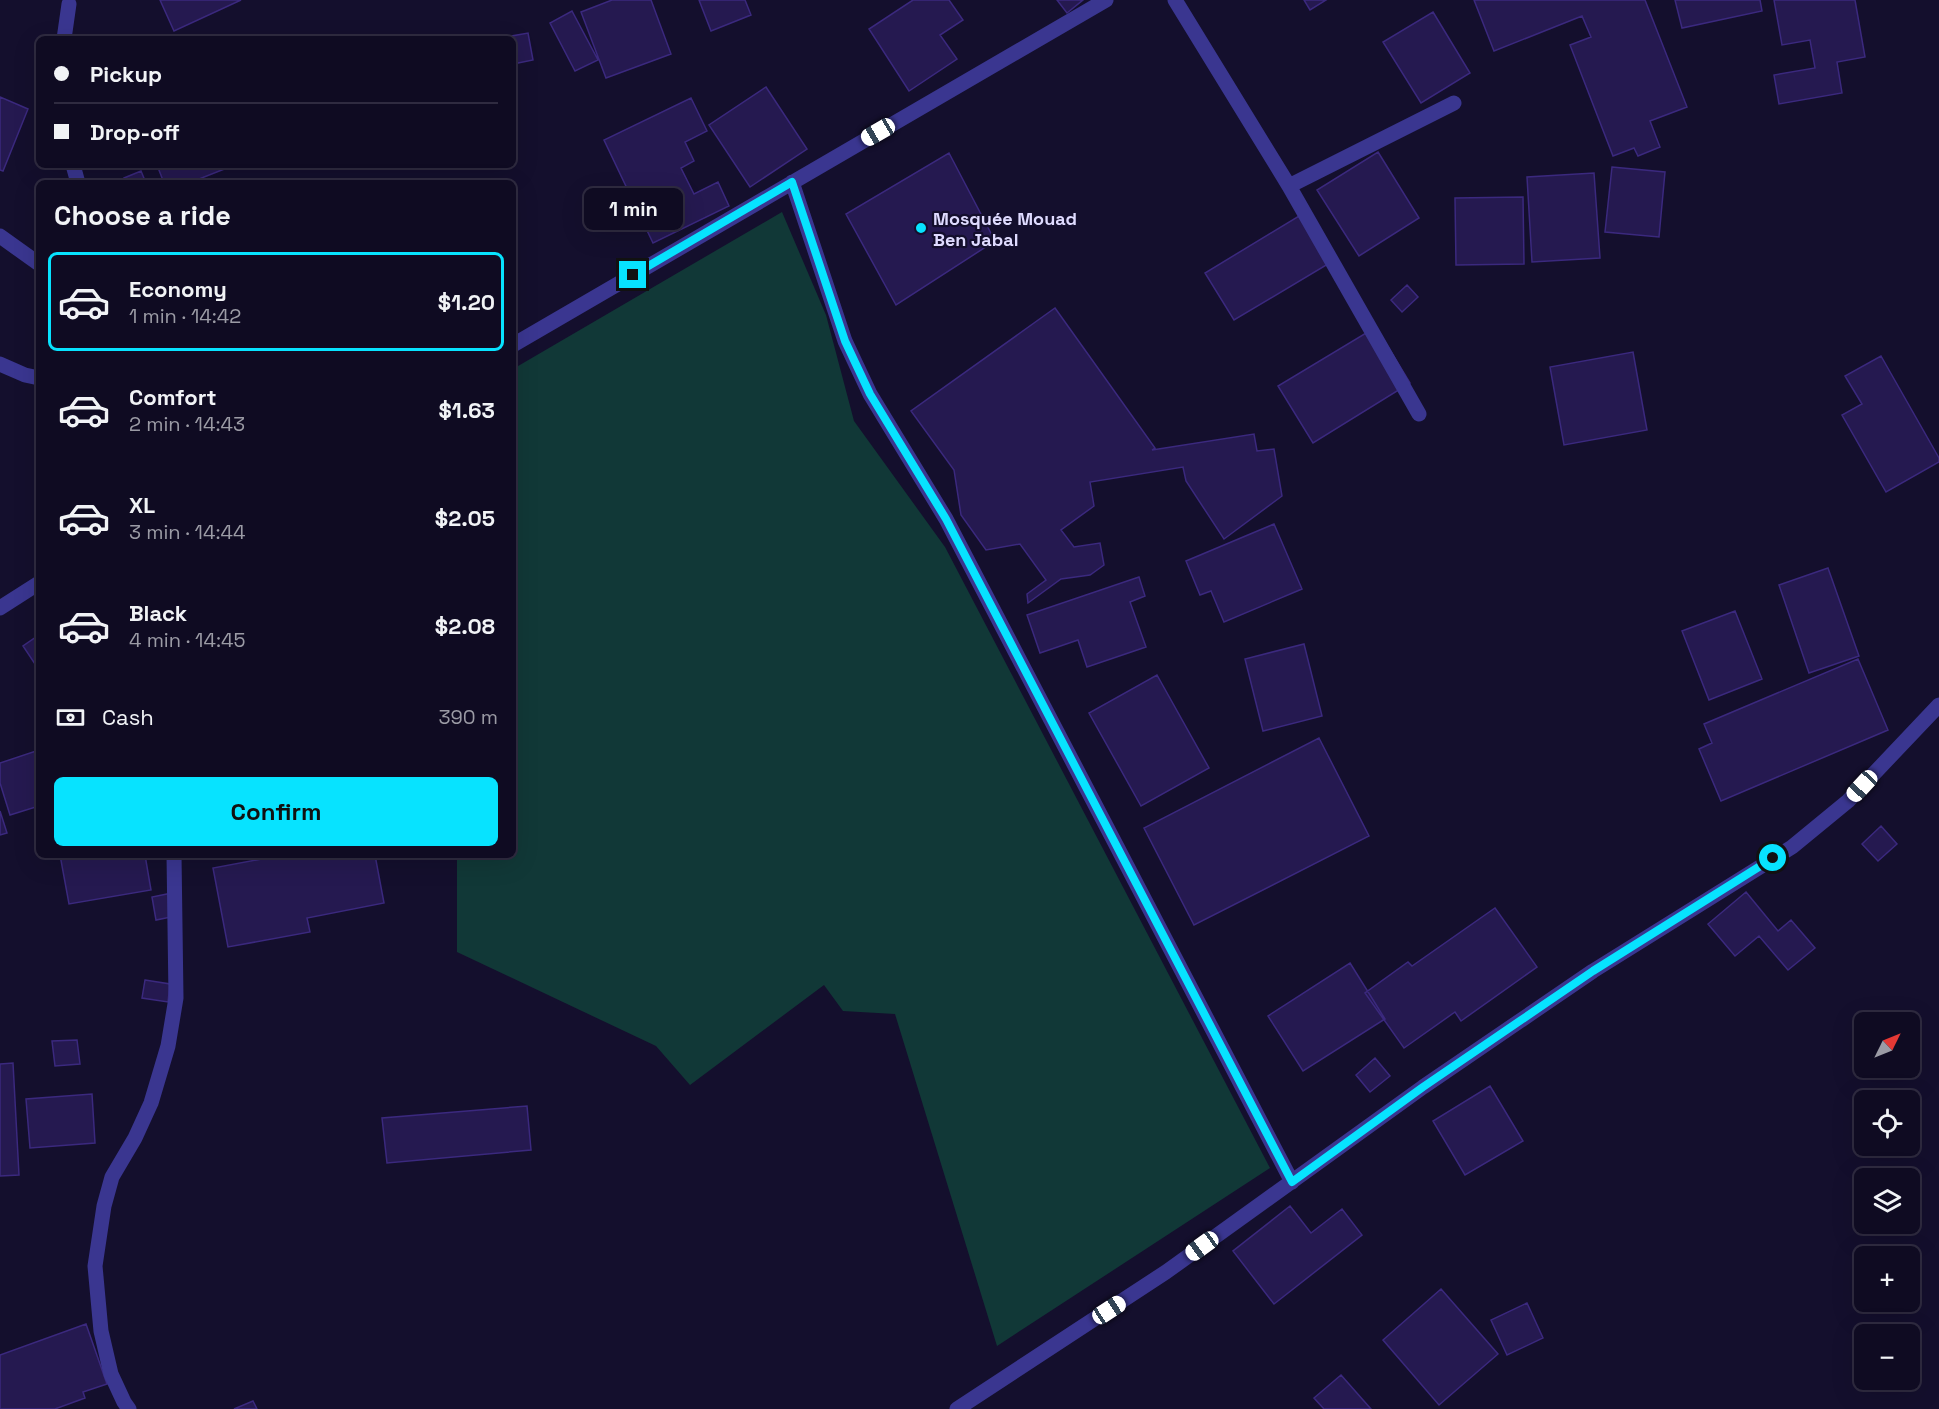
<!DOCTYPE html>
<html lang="en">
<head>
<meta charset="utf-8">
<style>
  body { margin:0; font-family:"Space Grotesk",sans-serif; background:#18142a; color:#f1f3f6; height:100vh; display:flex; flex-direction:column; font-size:22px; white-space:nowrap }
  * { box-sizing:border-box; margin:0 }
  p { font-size:20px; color:#9b9ba5 }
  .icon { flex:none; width:33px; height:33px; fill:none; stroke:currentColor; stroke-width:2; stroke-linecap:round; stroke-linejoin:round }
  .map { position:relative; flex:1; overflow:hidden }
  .panel { position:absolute; left:36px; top:180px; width:480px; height:678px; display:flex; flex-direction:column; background:#0f0b22; border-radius:9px; box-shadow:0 6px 24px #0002,0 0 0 2px #2f2b40 }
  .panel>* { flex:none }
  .hud { position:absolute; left:36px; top:36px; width:480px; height:132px; border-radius:9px; box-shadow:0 6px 24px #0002,0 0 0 2px #2f2b40; display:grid; align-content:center; height:132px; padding:0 18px; background:#0f0b22 }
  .needle { width:39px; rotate:47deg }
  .controls { position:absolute; left:1854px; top:1012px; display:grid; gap:12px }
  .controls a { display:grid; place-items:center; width:66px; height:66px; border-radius:9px; background:#0f0b22; box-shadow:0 6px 24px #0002,0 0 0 2px #2f2b40; font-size:30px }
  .end { position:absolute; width:27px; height:27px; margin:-14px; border:8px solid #07e3ff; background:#111; box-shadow:0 0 0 3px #111 }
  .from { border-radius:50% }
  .bubble { position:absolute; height:42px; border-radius:9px; background:#0f0b22; box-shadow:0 6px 24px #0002,0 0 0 2px #2f2b40; font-size:20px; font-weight:700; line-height:42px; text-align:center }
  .car { position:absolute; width:18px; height:36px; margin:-18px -9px; border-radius:8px; box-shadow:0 0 4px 2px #0007; background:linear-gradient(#fff 24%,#345 0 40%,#fff 0 76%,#345 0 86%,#fff 0) }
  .hud b { display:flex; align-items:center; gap:21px; height:57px; font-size:22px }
  .hud b+b { border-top:2px solid #2f2b40 }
  .hud i { width:15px; height:15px; background:#f1f3f6 }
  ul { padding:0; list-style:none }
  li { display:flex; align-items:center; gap:18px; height:99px; margin:0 12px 9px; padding:0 6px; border:3px solid transparent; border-radius:9px }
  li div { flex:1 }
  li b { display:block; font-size:22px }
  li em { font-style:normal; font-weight:700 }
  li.selected { border-color:#07e3ff }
  li>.icon { width:54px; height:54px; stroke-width:1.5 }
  h2 { padding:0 18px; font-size:27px; line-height:72px }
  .pay { display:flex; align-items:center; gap:15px; height:66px; padding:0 18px; font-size:22px }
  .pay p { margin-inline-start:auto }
  .cta { display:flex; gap:12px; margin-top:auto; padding:12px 18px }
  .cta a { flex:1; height:69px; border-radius:9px; background:#07e3ff; color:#111; font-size:24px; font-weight:700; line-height:69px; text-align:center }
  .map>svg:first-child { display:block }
  .green { fill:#113837 }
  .building { fill:#251950; stroke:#3b297e; stroke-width:1.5 }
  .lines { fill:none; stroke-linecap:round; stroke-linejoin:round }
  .minor { stroke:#3a3690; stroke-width:15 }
  .route { stroke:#07e3ff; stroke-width:8 }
  .poi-dot { fill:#07e3ff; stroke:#140f2d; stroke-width:2 }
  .labels { text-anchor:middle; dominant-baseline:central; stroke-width:4.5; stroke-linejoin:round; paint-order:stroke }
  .poi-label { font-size:18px; font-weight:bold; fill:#dfdbff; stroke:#140f2d; text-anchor:start }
</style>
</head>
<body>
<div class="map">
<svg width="1939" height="1409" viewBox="0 0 1939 1409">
  <rect width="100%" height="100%" fill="#140f2d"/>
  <path class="green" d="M 782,212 L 826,315 L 854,421 L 945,547 L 1270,1168 L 997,1346 L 895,1014 L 843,1011 L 824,985 L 690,1085 L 656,1046 L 457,952 L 457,855 L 513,855 L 513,369 Z"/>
  <path class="building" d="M 160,0 L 241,0 L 174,31 Z
    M 612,0 L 651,0 L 671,54 L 606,78 L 581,12 Z
    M 699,0 L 745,0 L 751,15 L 711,31 Z
    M 913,0 L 949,0 L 963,20 L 940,35 L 957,59 L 909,91 L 869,29 Z
    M 1057,0 L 1083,0 L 1067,13 Z
    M 1304,0 L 1326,0 L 1310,10 Z
    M 1474,0 L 1645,0 L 1687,107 L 1650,121 L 1660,147 L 1638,156 L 1634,148 L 1613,156 L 1570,45 L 1591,37 L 1582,16 L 1494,51 Z
    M 1675,0 L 1760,0 L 1762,11 L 1682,28 Z
    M 1774,0 L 1855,0 L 1865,57 L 1837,62 L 1842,93 L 1779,104 L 1774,75 L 1815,68 L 1810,40 L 1782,45 Z
    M 572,11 L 598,60 L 575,71 L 550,23 Z
    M 1433,12 L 1470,73 L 1421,103 L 1383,42 Z
    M 528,33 L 533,60 L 513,64 L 513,39 L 495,39 Z
    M 766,87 L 807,149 L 750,187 L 709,125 Z
    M 0,97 L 28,109 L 3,171 L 0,170 Z
    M 691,98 L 707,131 L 685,142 L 694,161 L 681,168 L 694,194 L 718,182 L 729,206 L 653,243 L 604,140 Z
    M 1378,152 L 1419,218 L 1359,256 L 1317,190 Z
    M 949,153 L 995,241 L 896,305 L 846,214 Z
    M 157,165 L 240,165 L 233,168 L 232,166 L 189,183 L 164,183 Z
    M 1612,167 L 1665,172 L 1659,237 L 1605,232 Z
    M 141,171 L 146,183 L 126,183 L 124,178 Z
    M 1594,173 L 1600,258 L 1532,262 L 1527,177 Z
    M 1523,197 L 1524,264 L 1456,265 L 1455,198 Z
    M 1299,216 L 1328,264 L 1234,320 L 1205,273 Z
    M 1407,285 L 1418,297 L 1402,312 L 1391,300 Z
    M 1055,308 L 1155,448 L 1152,450 L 1254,434 L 1257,451 L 1274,449 L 1282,496 L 1224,539 L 1186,481 L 1183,467 L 1090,482 L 1094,506 L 1061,530 L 1074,547 L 1100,543 L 1104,565 L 1090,575 L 1061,579 L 1028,603 L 1027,594 L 1046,580 L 1020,544 L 986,550 L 961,515 L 954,470 L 911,411 Z
    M 1376,327 L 1410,383 L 1313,443 L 1278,386 Z
    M 1633,352 L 1647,430 L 1564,445 L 1550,367 Z
    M 1881,356 L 1939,458 L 1939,462 L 1886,492 L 1842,415 L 1862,404 L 1845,376 Z
    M 1274,524 L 1302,589 L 1224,622 L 1211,591 L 1200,595 L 1186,561 Z
    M 1828,568 L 1859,656 L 1809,673 L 1779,585 Z
    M 1139,577 L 1145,596 L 1130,602 L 1146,647 L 1087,667 L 1078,640 L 1040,653 L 1027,615 Z
    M 1735,611 L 1762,679 L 1709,700 L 1682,631 Z
    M 39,635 L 39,670 L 23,646 Z
    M 1304,644 L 1322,716 L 1263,731 L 1245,659 Z
    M 1858,659 L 1888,730 L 1721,801 L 1699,749 L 1712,743 L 1704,724 Z
    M 1157,675 L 1209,768 L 1141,806 L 1089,713 Z
    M 1319,738 L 1369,836 L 1194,925 L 1144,828 Z
    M 39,750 L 39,806 L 10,815 L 0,783 L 0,763 Z
    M 0,811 L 7,833 L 0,835 Z
    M 1881,826 L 1897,844 L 1878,861 L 1862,844 Z
    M 60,855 L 145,855 L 151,890 L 69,904 Z
    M 283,855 L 375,855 L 384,903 L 307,918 L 310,932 L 228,947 L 213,868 Z
    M 1746,892 L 1778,931 L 1791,920 L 1815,948 L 1788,970 L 1759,936 L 1735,956 L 1708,924 Z
    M 172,893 L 176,916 L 156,920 L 152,897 Z
    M 1495,908 L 1537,967 L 1461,1021 L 1455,1012 L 1404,1048 L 1365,993 L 1408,962 L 1412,966 Z
    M 1350,963 L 1385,1019 L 1303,1071 L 1268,1016 Z
    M 145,980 L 170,984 L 168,1002 L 142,998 Z
    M 77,1040 L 80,1064 L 55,1066 L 52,1041 Z
    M 1375,1058 L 1390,1076 L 1370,1092 L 1356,1075 Z
    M 13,1063 L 19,1175 L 0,1176 L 0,1064 Z
    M 1490,1086 L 1523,1141 L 1465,1175 L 1433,1121 Z
    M 92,1094 L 95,1143 L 30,1148 L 26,1099 Z
    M 527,1106 L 531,1150 L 387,1163 L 382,1118 Z
    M 1290,1206 L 1311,1233 L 1342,1209 L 1362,1235 L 1274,1304 L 1233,1251 Z
    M 1441,1289 L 1498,1354 L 1439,1405 L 1383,1340 Z
    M 1527,1303 L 1543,1338 L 1507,1355 L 1491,1320 Z
    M 86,1324 L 107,1384 L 83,1392 L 85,1398 L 55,1409 L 0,1409 L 0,1355 Z
    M 1341,1375 L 1371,1409 L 1324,1409 L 1314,1398 Z
    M 253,1401 L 257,1409 L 234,1409 Z"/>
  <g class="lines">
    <path class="minor" d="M 1175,0 L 1289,186 L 1419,414
      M 64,39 L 69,4
      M 73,165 L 78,183
      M 792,182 L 845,341 L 870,394 L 946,519 L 1292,1182
      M 1289,186 L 1454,103
      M 0,236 L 39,264
      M 513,345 L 1106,0
      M 0,364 L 25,375 L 39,378
      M 0,608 L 39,583
      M 129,1409 L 124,1402 L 111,1374 L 101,1331 L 95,1266 L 104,1206 L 112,1177 L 135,1138 L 151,1103 L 168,1046 L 176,998 L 174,855
      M 957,1409 L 1166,1272 L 1423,1087 L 1593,971 L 1792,847 L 1848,801 L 1939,705"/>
  </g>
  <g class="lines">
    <path class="route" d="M 633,275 L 792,182 L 845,341 L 870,394 L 946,519 L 1292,1182 L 1423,1087 L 1593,971 L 1773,858"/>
  </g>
  <circle class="poi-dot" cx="921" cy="228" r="6"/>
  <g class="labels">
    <g class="poi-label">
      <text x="933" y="218">Mosquée Mouad<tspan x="933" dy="21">Ben Jabal</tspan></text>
    </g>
  </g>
</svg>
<div class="controls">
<a><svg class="needle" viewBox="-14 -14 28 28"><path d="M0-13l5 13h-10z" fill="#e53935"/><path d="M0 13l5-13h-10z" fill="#9b9ba5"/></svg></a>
<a><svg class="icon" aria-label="locate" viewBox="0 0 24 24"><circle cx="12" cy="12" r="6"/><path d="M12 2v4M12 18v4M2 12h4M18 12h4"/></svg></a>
<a><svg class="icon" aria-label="layers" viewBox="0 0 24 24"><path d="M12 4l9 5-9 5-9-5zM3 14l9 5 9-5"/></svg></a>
<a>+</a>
<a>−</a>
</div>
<i class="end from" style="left:1773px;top:858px"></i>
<i class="end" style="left:633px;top:275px"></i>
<div class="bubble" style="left:584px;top:188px;width:99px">1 min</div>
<i class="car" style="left:878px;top:132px;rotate:240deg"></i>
<i class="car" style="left:1862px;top:786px;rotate:223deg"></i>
<i class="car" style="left:1202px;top:1246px;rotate:234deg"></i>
<i class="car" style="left:1109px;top:1310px;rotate:57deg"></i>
<div class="hud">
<b><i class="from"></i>Pickup</b>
<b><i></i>Drop-off</b>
</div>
<section class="panel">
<h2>Choose a ride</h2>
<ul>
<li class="selected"><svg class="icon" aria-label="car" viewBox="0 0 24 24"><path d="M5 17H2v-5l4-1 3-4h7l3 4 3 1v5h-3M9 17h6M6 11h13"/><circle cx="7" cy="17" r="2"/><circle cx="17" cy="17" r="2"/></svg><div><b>Economy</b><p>1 min · 14:42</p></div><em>$1.20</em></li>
<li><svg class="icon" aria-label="car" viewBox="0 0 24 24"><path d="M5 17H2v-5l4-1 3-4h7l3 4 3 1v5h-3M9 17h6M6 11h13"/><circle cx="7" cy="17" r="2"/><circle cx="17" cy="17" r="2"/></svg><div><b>Comfort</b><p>2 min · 14:43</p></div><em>$1.63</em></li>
<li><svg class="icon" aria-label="car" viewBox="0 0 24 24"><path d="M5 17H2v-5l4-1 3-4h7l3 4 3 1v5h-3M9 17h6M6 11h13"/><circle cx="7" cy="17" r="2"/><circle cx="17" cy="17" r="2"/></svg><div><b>XL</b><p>3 min · 14:44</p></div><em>$2.05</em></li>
<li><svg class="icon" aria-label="car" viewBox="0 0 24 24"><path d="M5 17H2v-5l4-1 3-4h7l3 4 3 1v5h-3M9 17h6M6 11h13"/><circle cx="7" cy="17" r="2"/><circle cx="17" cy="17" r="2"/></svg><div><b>Black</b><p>4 min · 14:45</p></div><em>$2.08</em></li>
</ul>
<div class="pay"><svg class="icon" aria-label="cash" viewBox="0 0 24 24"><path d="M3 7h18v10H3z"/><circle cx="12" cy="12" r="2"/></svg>Cash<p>390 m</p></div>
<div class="cta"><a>Confirm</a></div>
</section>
</div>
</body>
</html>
